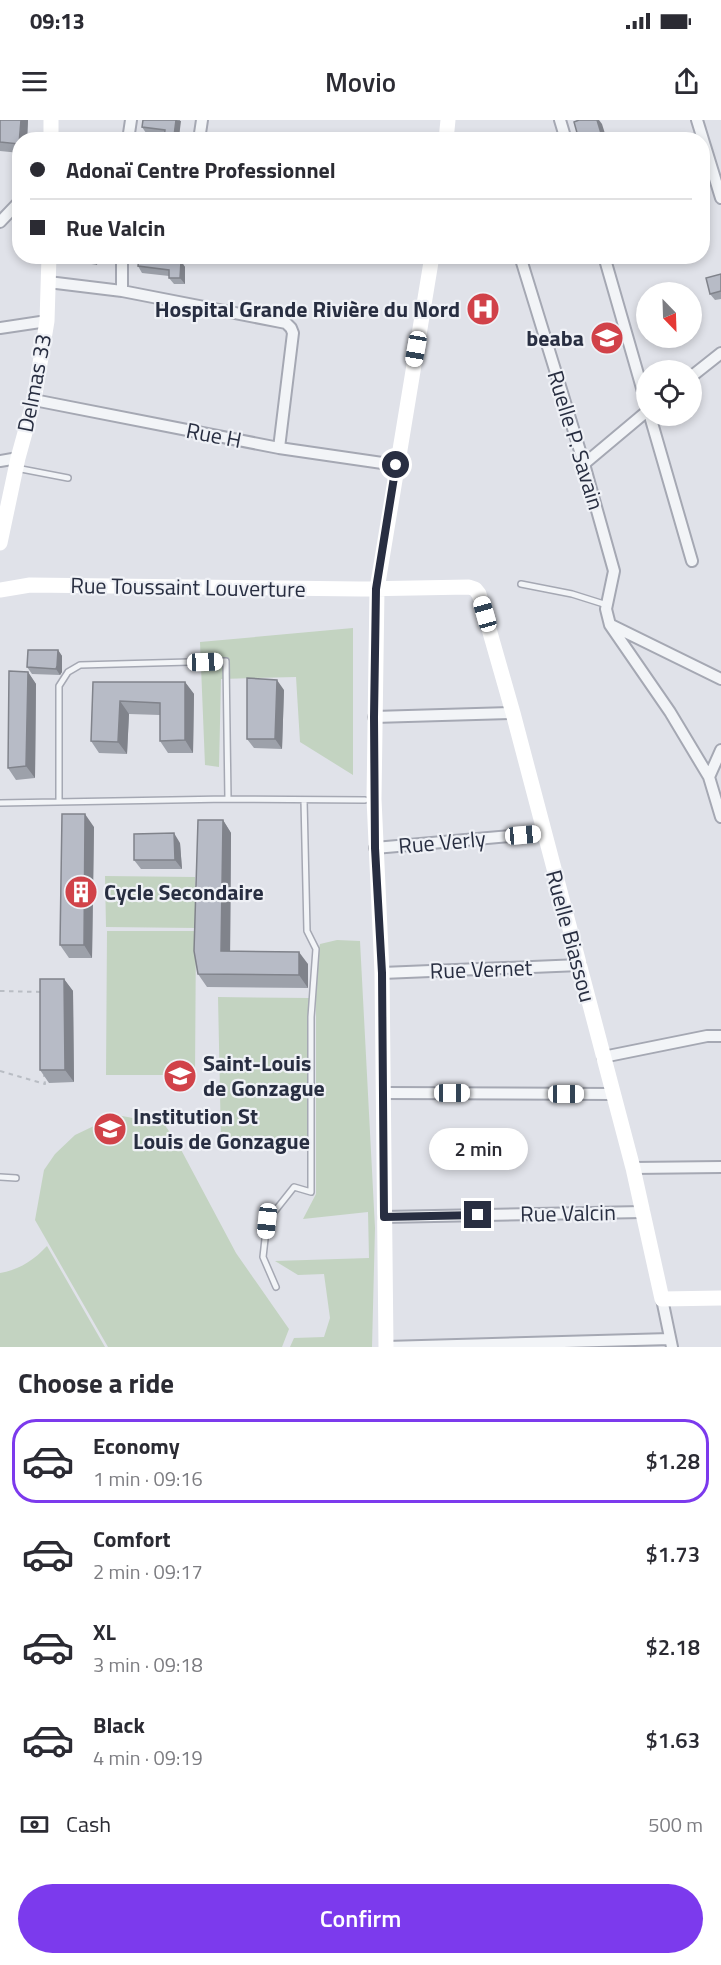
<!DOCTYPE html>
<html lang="en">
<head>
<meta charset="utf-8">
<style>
  body { margin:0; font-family:"Titillium Web",sans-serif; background:#f2f2f3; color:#2b2b33; height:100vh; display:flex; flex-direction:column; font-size:22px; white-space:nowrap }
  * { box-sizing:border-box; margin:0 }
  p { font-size:20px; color:#7c7c81 }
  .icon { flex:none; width:33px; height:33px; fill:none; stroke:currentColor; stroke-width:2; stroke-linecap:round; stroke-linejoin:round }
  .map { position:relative; height:1227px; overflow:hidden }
  .panel { display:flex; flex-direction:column; background:#fff; flex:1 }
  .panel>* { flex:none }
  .guide { position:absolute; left:12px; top:12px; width:698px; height:132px; border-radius:24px; box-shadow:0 3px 9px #0003; display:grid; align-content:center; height:132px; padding:0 18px; background:#fff }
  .needle { width:39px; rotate:157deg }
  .tools { position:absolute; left:636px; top:162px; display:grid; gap:12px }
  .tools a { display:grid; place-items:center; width:66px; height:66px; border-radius:50%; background:#fff; box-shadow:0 3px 9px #0003; font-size:30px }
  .end { position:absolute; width:27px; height:27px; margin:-14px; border:8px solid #282e41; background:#fff; box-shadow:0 0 0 3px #fff }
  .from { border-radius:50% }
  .bubble { position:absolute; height:42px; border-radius:21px; background:#fff; box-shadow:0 3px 9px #0003; font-size:20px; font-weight:600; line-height:42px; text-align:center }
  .car { position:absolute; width:18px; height:36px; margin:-18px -9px; border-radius:8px; box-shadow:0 0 4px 2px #0007; background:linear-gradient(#fff 24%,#345 0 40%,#fff 0 76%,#345 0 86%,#fff 0) }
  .guide b { display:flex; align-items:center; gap:21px; height:57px; font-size:22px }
  .guide b+b { border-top:2px solid #e1e1e2 }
  .guide i { width:15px; height:15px; background:#2b2b33 }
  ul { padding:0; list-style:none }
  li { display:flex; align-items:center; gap:18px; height:84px; margin:0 12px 9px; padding:0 6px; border:3px solid transparent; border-radius:24px }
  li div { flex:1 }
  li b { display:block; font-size:22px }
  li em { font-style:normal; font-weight:600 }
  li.current { border-color:#7c3aed }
  li>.icon { width:54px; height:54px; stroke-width:1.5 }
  h2 { padding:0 18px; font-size:27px; line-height:72px }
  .pay { display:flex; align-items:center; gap:15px; height:66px; padding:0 18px; font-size:22px }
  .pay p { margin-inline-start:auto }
  .cta { display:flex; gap:12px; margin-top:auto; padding:12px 18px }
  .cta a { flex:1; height:69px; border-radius:36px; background:#7c3aed; color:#fff; font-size:24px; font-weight:600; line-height:69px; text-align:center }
  .status { display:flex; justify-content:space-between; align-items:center; height:42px; padding:0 30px; background:#fff; direction:ltr }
  .status svg { height:16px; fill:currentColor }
  header { display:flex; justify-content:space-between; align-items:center; height:78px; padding:0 18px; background:#fff; font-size:27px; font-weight:600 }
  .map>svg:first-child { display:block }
  .green { fill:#c3d3c1 }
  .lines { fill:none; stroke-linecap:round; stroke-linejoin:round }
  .lane-casing { stroke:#a5a8b3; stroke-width:8 }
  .street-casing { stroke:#a5a8b3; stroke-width:14 }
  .path { stroke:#b9bdc4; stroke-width:2; stroke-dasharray:4.5 4.5; stroke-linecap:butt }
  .lane { stroke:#f2f4f7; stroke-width:5 }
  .street { stroke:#f2f4f7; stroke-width:10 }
  .secondary { stroke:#fff; stroke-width:15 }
  .wall { fill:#9da1aa }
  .shaded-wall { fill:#80838b }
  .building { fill:#b7bbc6; stroke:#80838b; stroke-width:1.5 }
  .route { stroke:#282e41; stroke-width:8 }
  .labels { text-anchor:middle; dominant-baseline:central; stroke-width:4.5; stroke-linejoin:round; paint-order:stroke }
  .poi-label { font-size:22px; font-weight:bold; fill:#282e41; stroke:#eff1f6; text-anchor:start }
  .street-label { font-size:22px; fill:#282e41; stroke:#eff1f6 }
</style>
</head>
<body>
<div class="status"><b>09:13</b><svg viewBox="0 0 49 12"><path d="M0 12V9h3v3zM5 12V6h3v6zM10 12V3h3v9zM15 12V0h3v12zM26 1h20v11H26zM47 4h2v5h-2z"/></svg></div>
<header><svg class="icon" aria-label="menu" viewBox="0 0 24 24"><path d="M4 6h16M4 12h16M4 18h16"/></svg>Movio<svg class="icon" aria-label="share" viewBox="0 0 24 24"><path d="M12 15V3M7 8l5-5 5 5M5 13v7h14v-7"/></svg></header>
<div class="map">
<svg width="721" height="1227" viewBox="0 0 721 1227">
  <rect width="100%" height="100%" fill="#e0e2e9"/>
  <path class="green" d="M 353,508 L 353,655 L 300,622 L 296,557 L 221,559 L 219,647 L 205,645 L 200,522 Z
    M 105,756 L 195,757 L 197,808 L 106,807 Z
    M 107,811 L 196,811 L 195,955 L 106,955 Z
    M 337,820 L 360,821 L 375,1108 L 372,1227 L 290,1227 L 294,1218 L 324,1217 L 330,1198 L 324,1154 L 298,1155 L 275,1141 L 369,1138 L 368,1092 L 303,1099 L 316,1074 L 316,895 L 314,849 L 320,824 Z
    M 218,877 L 309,878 L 311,1020 L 221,1021 Z
    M 117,995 L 164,1004 L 178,1024 L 236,1133 L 289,1209 L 282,1227 L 108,1227 L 35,1100 L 44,1050 L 55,1034 L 75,1015 Z
    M 47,1126 L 105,1227 L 0,1227 L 0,1153 C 19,1150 34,1140 47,1126 Z"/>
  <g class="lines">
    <defs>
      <path id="lane" d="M 16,348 L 68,358
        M 521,464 L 572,474 L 607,485
        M 59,682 L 59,566 L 68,552 L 80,545 L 226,541 L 228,679
        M 0,683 L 228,679 L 365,680
        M 0,1057 L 16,1058
        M 276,1167 L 263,1137 L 267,1101 L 294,1067 L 311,1072 L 311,897 L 316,829 L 307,811 L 304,680"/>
      <path id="street" d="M 560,0 L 566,20
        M 697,0 L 721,78
        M 128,20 L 131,0
        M 199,20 L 202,0
        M 0,102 L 20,81
        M 520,136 L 584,344 L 614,451 L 606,489 L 610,505 L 670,592 L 709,657 L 721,697
        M 604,136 L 646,282
        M 48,162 L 122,171 L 286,203 L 291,208 L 293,213 L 279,328
        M 122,171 L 122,136
        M 0,208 L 47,201
        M 692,256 L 721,233
        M 34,280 L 279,328 L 396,345
        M 650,296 L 692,441
        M 0,341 L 18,338
        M 584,344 L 646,292
        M 611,505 L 721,559
        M 374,597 L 513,593
        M 709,657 L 721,630
        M 375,728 L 544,713
        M 382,853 L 580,845
        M 603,937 L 707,916 L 721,916
        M 384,973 L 612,974
        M 633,1048 L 721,1047
        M 384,1097 L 643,1092
        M 662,1179 L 672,1227
        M 386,1227 L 670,1219"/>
    </defs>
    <use href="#lane" class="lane-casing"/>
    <use href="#street" class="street-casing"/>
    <path class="path" d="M 0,871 L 42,872
      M 0,951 L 45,964 L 44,955"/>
    <use href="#lane" class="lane"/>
    <use href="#street" class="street"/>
    <path class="secondary" d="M 51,20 L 51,0
      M 446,20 L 448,0
      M 0,423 L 18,338 L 34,280 L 47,201 L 49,136
      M 0,470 L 30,465 L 360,469 L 469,467 L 475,469 L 479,474 L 513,593 L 633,1048 L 662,1179 L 721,1178
      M 386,1227 L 382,853 L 374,679 L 377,469 L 432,136"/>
  </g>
  <path class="wall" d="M 0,0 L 28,0 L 27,20 L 20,20 L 20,33 L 0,31 Z
    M 143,0 L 180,0 L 179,17 L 146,13 L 142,7 Z
    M 62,136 L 98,136 L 97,145 L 64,139 Z
    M 139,136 L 168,136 L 168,140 L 181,141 L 185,147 L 185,164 L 174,164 L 169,158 L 169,156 L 142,153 L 138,146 Z
    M 721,154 L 721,179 L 715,180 L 710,174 Z
    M 58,530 L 62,536 L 62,552 L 60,555 L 32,554 L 27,547 Z
    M 28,552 L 36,564 L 35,658 L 16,660 L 8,648 Z
    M 93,562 L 185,562 L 194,574 L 193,633 L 168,633 L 160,621 L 160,595 L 129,594 L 127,634 L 99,633 L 91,621 Z
    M 284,570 L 282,629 L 254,628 L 247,619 Z
    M 223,700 L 231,713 L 230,831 L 308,844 L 308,868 L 207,867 L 198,854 Z
    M 94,707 L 92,838 L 69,838 L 60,825 Z
    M 180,723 L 182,749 L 141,749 L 134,740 Z
    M 64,859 L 73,871 L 74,962 L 49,963 L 40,950 Z"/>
  <path class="shaded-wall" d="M 21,0 L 28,0 L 27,20 L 20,20 L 20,25 L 19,24 Z
    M 176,0 L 181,1 L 179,17 L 180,20 L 176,20 L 174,16 Z
    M 597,0 L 599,0 L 602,4 L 607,20 L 603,20 Z
    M 91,136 L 98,136 L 97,145 Z
    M 163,136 L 168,136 L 167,147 L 162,140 Z
    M 181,141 L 185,147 L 185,164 L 180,158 Z
    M 58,530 L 62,536 L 62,552 L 60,555 L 56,549 Z
    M 28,552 L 36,564 L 35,658 L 26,646 Z
    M 277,560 L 284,570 L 282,629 L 275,619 Z
    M 185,562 L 194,574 L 193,633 L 185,620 Z
    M 120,581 L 129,594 L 127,634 L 118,622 Z
    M 85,694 L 94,707 L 92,838 L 84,825 Z
    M 223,700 L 231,713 L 230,844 L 221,831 Z
    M 174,713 L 180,723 L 182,749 L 175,740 Z
    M 299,832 L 308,844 L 308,868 L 299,855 Z
    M 64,859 L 73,871 L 74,962 L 65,950 Z"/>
  <path class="building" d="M 0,0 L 21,0 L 19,24 L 0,22 Z
    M 143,0 L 176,0 L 174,16 L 178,17 L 178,20 L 164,20 L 165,10 L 142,7 Z
    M 579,0 L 597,0 L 603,20 L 579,20 L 574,2 Z
    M 139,136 L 163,136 L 162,140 L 181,141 L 180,158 L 169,158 L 169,150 L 138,146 Z
    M 721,154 L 721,171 L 710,174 L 706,158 Z
    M 28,530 L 58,530 L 57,546 L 56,549 L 27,547 Z
    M 9,551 L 28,552 L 26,646 L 8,648 Z
    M 247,558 L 277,560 L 275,619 L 247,619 Z
    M 93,562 L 185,562 L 185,620 L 160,621 L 160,583 L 120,581 L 118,622 L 91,621 Z
    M 62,694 L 85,694 L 84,825 L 60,825 Z
    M 198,700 L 223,700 L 221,831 L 299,832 L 299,855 L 198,854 L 194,831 Z
    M 174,713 L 175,740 L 134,740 L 134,714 Z
    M 40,859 L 64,859 L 65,950 L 40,950 Z"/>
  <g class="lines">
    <path class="route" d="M 396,345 L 376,469 L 374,597 L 375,728 L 382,853 L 384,1097 L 478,1095"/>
  </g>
  <defs>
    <symbol id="hospital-disc" viewBox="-11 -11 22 22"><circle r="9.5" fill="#d14249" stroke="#eff1f6"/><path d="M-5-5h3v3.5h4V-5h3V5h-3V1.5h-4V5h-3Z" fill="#fff"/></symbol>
    <symbol id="school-disc" viewBox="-11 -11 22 22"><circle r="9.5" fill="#d14249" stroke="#eff1f6"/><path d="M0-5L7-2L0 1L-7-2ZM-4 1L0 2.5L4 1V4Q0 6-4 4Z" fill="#fff"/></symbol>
    <symbol id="building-disc" viewBox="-11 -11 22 22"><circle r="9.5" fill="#d14249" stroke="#eff1f6"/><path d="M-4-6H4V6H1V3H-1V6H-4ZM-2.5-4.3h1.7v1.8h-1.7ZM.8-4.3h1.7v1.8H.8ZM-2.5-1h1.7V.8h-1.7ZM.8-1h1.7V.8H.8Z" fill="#fff"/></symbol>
  </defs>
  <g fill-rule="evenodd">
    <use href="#hospital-disc" x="464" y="170" width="38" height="38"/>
    <use href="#school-disc" x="588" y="199" width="38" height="38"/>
    <use href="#building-disc" x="62" y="753" width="38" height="38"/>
    <use href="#school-disc" x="161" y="937" width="38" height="38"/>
    <use href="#school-disc" x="91" y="990" width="38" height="38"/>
  </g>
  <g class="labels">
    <g class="poi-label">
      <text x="460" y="189" text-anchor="end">Hospital Grande Rivière du Nord</text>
      <text x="584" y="218" text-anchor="end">beaba</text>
      <text x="104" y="772">Cycle Secondaire</text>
      <text x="203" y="943">Saint-Louis<tspan x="203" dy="25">de Gonzague</tspan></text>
      <text x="133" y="996">Institution St<tspan x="133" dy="25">Louis de Gonzague</tspan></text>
    </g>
    <g class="street-label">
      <text transform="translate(34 263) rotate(-79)">Delmas 33</text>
      <text transform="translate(214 315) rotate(11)">Rue H</text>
      <text transform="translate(576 320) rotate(73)">Ruelle P. Savain</text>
      <text transform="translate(188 467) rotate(1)">Rue Toussaint Louverture</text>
      <text transform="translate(442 722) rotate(-5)">Rue Verly</text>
      <text transform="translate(571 816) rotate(75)">Ruelle Biassou</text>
      <text transform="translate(481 849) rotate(-2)">Rue Vernet</text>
      <text transform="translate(568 1093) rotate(-1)">Rue Valcin</text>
    </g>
  </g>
</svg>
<div class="tools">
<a><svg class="needle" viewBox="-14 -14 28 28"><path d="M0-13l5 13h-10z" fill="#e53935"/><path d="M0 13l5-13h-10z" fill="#7c7c81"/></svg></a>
<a><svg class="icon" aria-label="locate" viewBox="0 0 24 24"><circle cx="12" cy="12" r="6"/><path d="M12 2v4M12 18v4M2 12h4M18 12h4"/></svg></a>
</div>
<i class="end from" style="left:396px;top:345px"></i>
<i class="end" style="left:478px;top:1095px"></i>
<div class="bubble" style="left:429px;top:1008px;width:99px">2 min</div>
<i class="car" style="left:416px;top:229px;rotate:190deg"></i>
<i class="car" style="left:485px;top:494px;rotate:344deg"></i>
<i class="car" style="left:205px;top:542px;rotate:88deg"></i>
<i class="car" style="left:523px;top:715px;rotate:85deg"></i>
<i class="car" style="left:452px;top:973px;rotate:90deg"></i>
<i class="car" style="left:566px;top:974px;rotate:90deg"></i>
<i class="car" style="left:267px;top:1101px;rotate:186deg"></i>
<div class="guide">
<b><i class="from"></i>Adonaï Centre Professionnel</b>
<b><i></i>Rue Valcin</b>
</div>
</div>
<section class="panel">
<h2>Choose a ride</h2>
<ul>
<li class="current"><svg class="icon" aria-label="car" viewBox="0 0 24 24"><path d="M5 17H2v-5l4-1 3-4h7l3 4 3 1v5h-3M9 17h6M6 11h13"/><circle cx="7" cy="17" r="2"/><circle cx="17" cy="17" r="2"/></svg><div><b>Economy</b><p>1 min · 09:16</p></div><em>$1.28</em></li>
<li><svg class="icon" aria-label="car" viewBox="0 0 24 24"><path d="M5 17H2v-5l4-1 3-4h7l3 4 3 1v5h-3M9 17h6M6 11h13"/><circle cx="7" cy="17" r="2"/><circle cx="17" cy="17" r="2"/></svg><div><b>Comfort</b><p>2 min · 09:17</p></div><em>$1.73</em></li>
<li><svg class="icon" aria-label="car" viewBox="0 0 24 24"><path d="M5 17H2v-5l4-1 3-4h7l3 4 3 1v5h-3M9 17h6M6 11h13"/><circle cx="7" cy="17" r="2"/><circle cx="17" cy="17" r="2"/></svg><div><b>XL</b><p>3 min · 09:18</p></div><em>$2.18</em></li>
<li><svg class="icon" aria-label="car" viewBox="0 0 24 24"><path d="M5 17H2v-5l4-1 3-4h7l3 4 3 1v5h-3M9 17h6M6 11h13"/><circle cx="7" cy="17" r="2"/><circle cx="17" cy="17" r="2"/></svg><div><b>Black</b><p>4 min · 09:19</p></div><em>$1.63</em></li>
</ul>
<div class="pay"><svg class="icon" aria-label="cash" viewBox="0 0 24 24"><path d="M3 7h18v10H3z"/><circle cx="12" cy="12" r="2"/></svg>Cash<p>500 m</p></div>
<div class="cta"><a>Confirm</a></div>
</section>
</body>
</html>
